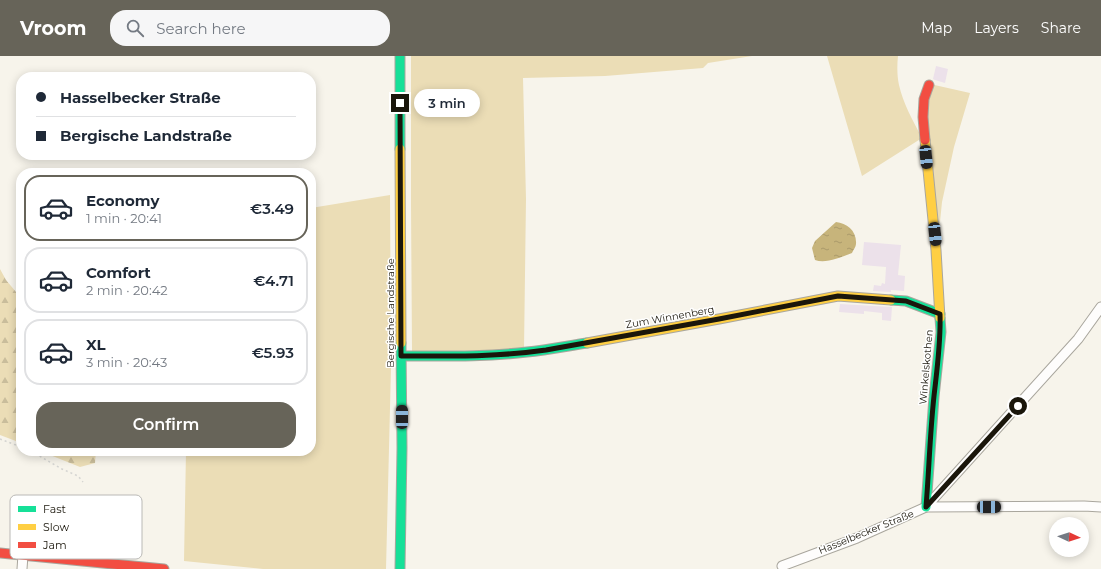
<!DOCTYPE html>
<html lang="en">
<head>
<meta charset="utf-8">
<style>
  body { margin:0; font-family:Montserrat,sans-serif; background:#f6f6f7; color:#1f2937; height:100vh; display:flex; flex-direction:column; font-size:15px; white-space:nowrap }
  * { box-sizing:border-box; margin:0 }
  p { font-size:13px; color:#747a83 }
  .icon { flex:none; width:22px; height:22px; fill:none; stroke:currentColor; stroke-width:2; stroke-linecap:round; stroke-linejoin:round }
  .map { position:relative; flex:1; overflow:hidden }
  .side { position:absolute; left:16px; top:112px; width:300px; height:288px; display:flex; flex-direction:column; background:#fff; border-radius:16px; box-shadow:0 2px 10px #0003 }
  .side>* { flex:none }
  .hud { position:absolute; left:16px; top:16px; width:300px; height:88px; border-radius:16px; box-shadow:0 2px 10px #0003; display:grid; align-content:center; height:88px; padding:0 20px; background:#fff }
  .needle { width:26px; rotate:94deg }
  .controls { position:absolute; left:1049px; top:461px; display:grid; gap:8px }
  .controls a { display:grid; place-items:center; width:40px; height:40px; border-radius:50%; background:#fff; box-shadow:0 2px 10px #0003; font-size:20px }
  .end { position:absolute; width:18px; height:18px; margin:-9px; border:5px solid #1a160b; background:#fff; box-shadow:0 0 0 2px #fff }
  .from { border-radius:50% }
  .bubble { position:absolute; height:28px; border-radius:14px; background:#fff; box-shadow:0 2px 10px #0003; font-size:13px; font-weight:600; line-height:28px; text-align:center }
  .car { position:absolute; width:12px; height:24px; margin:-12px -6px; border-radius:5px; box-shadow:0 0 3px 1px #0007; background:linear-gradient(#222 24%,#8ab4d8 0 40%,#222 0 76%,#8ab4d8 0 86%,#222 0) }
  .hud b { display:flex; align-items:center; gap:14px; height:38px; font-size:15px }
  .hud b+b { border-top:1px solid #e0e1e3 }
  .hud i { width:10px; height:10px; background:#1f2937 }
  ul { padding:7px 0 0; list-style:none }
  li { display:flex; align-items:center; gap:12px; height:66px; margin:0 8px 6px; padding:0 12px; border:2px solid #e0e1e3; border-radius:16px }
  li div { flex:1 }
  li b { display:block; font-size:15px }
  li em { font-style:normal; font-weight:600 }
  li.current { border-color:#676459 }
  li>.icon { width:36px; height:36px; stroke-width:1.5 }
  .primary-button { display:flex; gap:8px; margin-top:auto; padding:8px 20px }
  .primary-button a { flex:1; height:46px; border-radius:16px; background:#676459; color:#fff; font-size:16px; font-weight:600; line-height:46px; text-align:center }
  header { display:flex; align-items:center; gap:24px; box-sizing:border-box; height:56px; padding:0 20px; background:#676459; color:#fff }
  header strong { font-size:19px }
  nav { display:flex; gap:22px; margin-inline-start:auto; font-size:14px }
  .search { width:280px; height:36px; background:#f6f6f7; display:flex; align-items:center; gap:10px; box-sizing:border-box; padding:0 14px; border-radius:16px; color:#747a83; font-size:15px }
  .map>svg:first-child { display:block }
  .green { fill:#ebddb6 }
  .forest { fill:url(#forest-firs) }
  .water { fill:url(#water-ripples) }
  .building { fill:#ece1ea }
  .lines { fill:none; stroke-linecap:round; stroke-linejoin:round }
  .street-casing { stroke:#a9a69d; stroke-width:11 }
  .fast-casing { stroke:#a9a69d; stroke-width:11 }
  .slow-casing { stroke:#a9a69d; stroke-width:11 }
  .jam-casing { stroke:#a9a69d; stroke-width:11 }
  .path { stroke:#d4d4d1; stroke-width:1.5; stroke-dasharray:2 3; stroke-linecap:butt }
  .street { stroke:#fefdfc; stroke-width:9 }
  .fast { stroke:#16e098; stroke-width:9 }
  .slow { stroke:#ffcf43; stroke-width:9 }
  .jam { stroke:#f24e42; stroke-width:9 }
  .route { stroke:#1a160b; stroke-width:5 }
  .labels { text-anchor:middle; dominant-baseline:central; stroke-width:3; stroke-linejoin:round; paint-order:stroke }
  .street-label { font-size:10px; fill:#1a160b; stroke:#fff }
  .key { fill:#fff; stroke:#bab9b6; stroke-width:1 }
  .key-label { font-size:11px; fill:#1a160b }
</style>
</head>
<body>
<header>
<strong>Vroom</strong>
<div class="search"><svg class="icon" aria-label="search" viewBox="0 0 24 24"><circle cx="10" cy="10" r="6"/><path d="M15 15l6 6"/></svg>Search here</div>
<nav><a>Map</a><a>Layers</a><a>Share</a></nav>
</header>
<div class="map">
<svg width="1101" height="513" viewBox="0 0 1101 513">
  <defs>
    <pattern id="forest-firs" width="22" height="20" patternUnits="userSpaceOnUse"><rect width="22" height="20" fill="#ebddb6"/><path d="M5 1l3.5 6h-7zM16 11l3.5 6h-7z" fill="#c9bd9b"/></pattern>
    <pattern id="water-ripples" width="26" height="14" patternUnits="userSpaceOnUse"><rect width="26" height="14" fill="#c7b47b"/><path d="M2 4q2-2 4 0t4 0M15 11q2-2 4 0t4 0" fill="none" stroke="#aa9a69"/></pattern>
  </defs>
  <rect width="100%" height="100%" fill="#f7f4eb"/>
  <path class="green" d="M 411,0 L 752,0 L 708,7 L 703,12 L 605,20 L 523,22 L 526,143 L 524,294 L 412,295 L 411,147 Z
    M 827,0 L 898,0 C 897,9 897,20 899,29 C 903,47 913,65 922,82 L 862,120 Z
    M 930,28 L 970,37 L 954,91 L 942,146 L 938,186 L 926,85 Z
    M 390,139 L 391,312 L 386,513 L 263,513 L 184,505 L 186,395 L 311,395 L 311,152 Z"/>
  <path class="forest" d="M 0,213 L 6,224 L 21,242 L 21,387 L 0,379 Z
    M 40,395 L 96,395 L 95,407 L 80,411 Z"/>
  <path class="water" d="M 836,166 C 847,167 857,175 856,188 C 856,191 853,194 852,197 C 841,201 826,208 815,204 L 812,192 L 815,185 Z"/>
  <path class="building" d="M 936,10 L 948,13 L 945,27 L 935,24 L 933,23 Z
    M 864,186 L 901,189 L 898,219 L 905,220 L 904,235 L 891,234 L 891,236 L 873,235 L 874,229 L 881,230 L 882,227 L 885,228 L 886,211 L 862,209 Z
    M 840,248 L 892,251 L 891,265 L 882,264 L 882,257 L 864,255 L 864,258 L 839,256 Z"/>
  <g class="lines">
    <defs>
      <path id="street" d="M 926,451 L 1084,450 L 1101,451
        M 782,510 L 857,482 L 926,451 L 1078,283 L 1101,251
        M 22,513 L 23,499"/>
      <path id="fast" d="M 400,0 L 400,93
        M 891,244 L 906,245 L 940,258
        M 401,300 C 443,300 485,301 527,296 C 547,294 567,290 587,287
        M 926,451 L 934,341 L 941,276 L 940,262
        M 400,513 L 402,392 L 401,287"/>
      <path id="slow" d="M 925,84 L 936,194 L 940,262
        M 400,93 L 401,287
        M 587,287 L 719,263 L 838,240 L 891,244"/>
      <path id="jam" d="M 925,84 L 923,61 L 924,43 L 929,29
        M 0,497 L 164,513"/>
    </defs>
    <use href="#street" class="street-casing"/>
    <use href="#fast" class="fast-casing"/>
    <use href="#slow" class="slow-casing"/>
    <use href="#jam" class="jam-casing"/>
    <path class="path" d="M 0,383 L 21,391
      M 31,395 L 62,413 L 78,420 L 83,426"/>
    <use href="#street" class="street"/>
    <use href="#fast" class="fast"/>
    <use href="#slow" class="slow"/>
    <use href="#jam" class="jam"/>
  </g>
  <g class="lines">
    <path class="route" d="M 400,47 L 401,300 C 450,300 498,301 546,294 L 719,263 L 838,240 L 906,245 L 940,258 C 941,286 937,313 934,340 C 930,377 929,414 926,451 L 1018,350"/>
  </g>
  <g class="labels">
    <g class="street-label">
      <text transform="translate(390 257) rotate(-90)">Bergische Landstraße</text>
      <text transform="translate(670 261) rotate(-10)">Zum Winnenberg</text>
      <text transform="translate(926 311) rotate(-85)">Winkelskothen</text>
      <text transform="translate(866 476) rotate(-22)">Hasselbecker Straße</text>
    </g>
  </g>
  <rect x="10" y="439" width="132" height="64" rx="6" class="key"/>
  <rect x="18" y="450" width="18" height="6" fill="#16e098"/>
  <rect x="18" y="468" width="18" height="6" fill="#ffcf43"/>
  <rect x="18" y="486" width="18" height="6" fill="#f24e42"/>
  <g class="key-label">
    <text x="43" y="457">Fast</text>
    <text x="43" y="475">Slow</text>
    <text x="43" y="493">Jam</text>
  </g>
</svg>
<div class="controls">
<a><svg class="needle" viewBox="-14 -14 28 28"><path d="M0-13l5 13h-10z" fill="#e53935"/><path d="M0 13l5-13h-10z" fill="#747a83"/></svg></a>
</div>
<i class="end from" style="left:1018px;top:350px"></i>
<i class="end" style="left:400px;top:47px"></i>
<div class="bubble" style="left:414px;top:33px;width:66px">3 min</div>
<i class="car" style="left:926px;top:101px;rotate:174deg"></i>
<i class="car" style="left:935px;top:178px;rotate:174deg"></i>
<i class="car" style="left:402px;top:361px;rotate:0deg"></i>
<i class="car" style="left:989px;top:451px;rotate:90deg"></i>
<div class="hud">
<b><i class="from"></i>Hasselbecker Straße</b>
<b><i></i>Bergische Landstraße</b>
</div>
<section class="side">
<ul>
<li class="current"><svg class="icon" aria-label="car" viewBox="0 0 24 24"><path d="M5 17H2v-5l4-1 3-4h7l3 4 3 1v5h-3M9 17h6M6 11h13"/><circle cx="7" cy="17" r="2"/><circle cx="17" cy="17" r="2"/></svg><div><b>Economy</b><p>1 min · 20:41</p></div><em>€3.49</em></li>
<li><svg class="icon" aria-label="car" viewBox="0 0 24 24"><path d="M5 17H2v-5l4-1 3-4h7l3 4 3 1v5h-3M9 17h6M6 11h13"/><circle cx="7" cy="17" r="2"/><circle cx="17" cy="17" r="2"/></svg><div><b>Comfort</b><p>2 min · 20:42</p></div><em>€4.71</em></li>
<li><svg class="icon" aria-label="car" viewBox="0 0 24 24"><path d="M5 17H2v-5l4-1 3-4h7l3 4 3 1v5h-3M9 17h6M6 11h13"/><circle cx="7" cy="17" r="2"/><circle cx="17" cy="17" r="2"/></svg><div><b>XL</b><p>3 min · 20:43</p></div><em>€5.93</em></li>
</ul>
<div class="primary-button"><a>Confirm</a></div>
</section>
</div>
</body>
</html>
